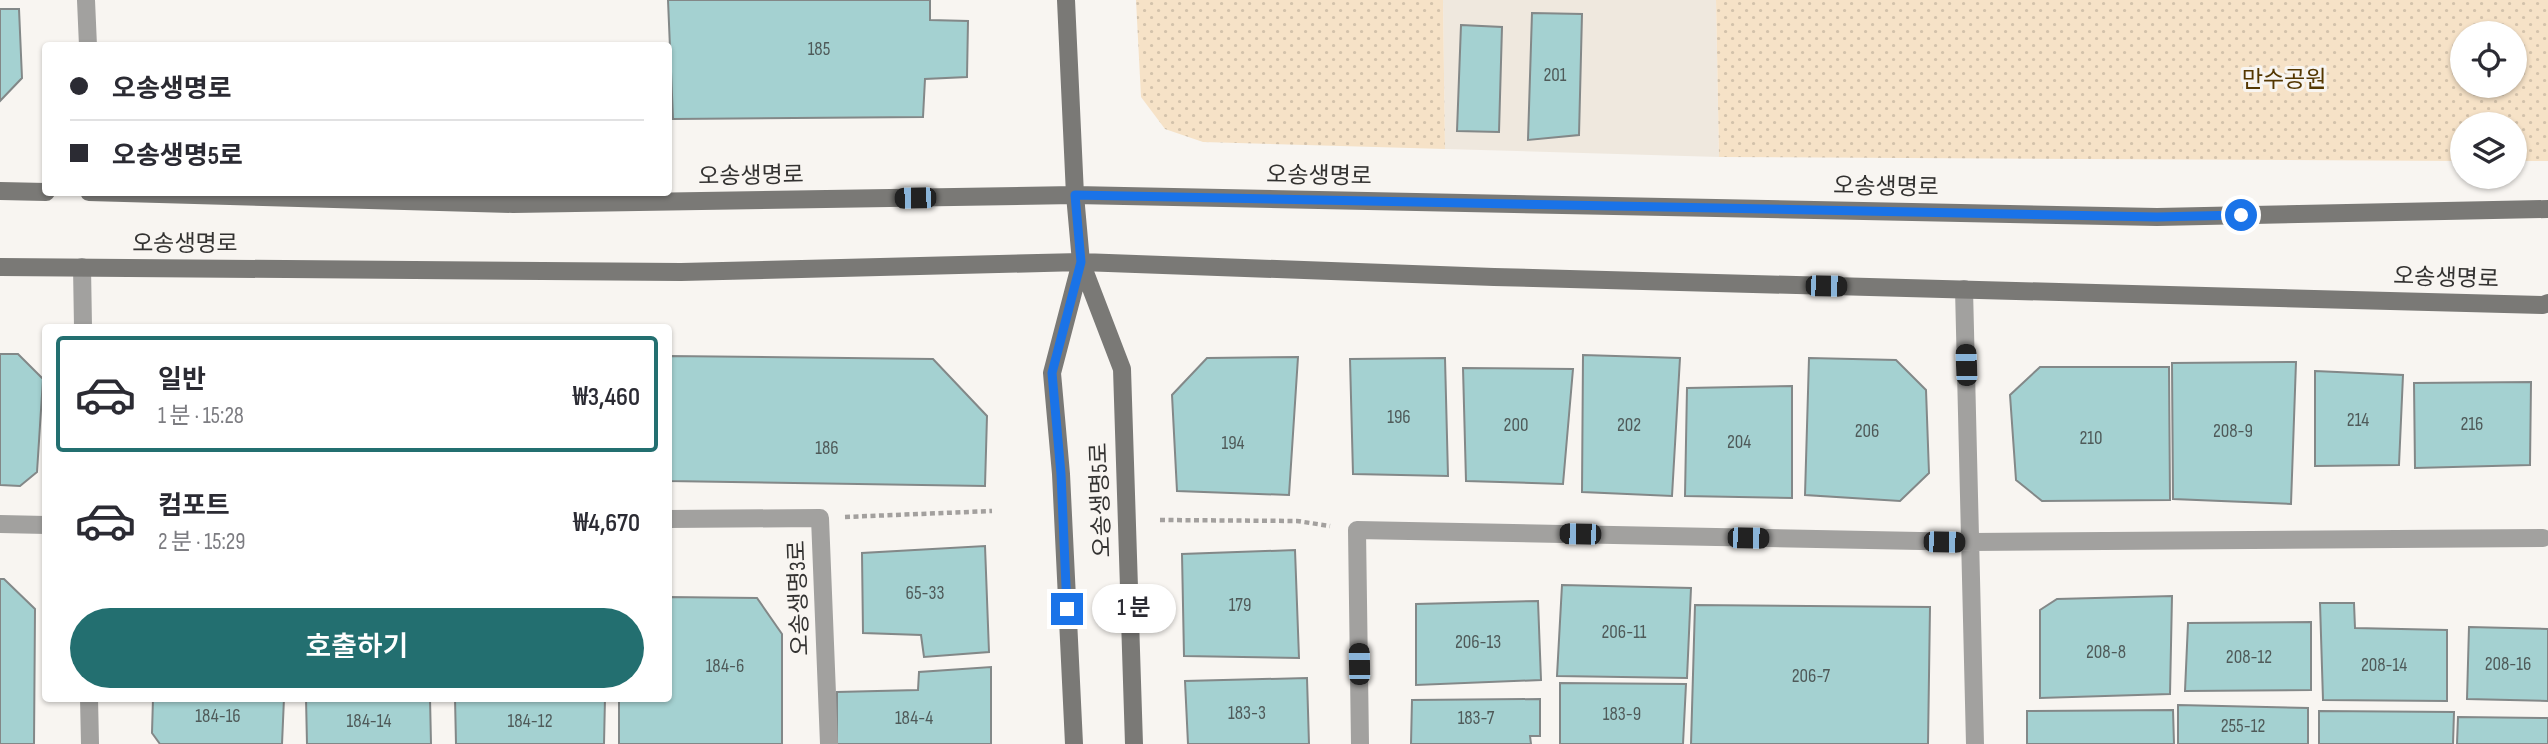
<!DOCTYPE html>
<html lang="ko">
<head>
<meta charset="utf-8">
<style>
  body { margin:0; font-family:"Sofia Sans Condensed","Noto Sans KR",sans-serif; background:#f7f7f7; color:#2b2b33; height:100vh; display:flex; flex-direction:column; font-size:26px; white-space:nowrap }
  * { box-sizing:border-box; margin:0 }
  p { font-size:23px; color:#7c7c81 }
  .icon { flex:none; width:38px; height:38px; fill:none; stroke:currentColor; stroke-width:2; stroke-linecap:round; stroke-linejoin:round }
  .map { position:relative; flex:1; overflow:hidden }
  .panel { position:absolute; left:42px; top:324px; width:630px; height:378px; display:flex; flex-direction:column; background:#fff; border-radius:7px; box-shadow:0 2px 5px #0004 }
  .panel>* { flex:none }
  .top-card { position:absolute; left:42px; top:42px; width:630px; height:154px; border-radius:7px; box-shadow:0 2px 5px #0004; display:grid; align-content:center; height:154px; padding:0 28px; background:#fff }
  .controls { position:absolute; left:2450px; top:21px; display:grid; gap:14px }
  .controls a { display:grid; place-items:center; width:77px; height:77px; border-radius:50%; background:#fff; box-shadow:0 2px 5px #0004; font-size:35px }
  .end { position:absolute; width:32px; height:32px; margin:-16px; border:9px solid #1a73e8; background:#fff; box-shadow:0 0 0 4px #fff }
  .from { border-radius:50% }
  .bubble { position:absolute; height:49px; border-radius:24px; background:#fff; box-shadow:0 2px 5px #0004; font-size:23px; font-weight:600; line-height:49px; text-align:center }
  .car { position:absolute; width:21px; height:42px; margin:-21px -10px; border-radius:9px; box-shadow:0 0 5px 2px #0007; background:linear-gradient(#222 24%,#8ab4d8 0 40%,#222 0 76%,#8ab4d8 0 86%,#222 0) }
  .top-card b { display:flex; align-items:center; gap:24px; height:66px; font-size:26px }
  .top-card b+b { border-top:2px solid #e1e1e2 }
  .top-card i { width:18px; height:18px; background:#2b2b33 }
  ul { padding:12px 0 0; list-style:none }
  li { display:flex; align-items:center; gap:21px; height:116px; margin:0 14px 10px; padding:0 14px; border:4px solid transparent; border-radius:7px }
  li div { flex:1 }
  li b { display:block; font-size:26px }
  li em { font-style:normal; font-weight:600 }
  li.selected { border-color:#236f70 }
  li>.icon { width:63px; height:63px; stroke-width:1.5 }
  .primary-button { display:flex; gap:14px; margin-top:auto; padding:14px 28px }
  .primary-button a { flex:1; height:80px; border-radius:42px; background:#236f70; color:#fff; font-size:28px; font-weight:600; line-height:80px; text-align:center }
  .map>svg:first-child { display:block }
  .built { fill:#efe8de }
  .park { fill:url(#park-dots); fill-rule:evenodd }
  .building { fill:#a4d1d1; stroke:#838888; stroke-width:2 }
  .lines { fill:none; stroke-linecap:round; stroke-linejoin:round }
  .path { stroke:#a3a09e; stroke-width:4.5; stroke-dasharray:5 3.5; stroke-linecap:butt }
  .street { stroke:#a2a19f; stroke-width:18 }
  .secondary { stroke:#7a7976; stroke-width:18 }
  .route { stroke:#1a73e8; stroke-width:9 }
  .labels { text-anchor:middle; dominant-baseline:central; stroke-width:6; stroke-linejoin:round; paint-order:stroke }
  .number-label { font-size:19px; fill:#4f5a59 }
  .park-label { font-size:23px; fill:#543700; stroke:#f8f5f1 }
  .street-label { font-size:23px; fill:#333231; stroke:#f8f5f1 }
</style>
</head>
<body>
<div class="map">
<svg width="2548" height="744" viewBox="0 0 2548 744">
  <defs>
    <pattern id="park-dots" width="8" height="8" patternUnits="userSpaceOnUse" patternTransform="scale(1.75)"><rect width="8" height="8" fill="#f6e2c7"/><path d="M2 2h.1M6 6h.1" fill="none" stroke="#d3c2ab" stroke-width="1.8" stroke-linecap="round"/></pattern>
  </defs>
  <rect width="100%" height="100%" fill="#f8f5f1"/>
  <path class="built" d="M 1443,0 L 1716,0 L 1719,157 L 1445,149 Z"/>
  <path class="park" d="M 1136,0 L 1443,0 L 1445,149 L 1203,142 L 1165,129 L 1141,97 Z
    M 1716,0 L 2548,0 L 2548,161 L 2515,161 L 2515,124 L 2462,124 L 2462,161 L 1719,157 ZM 2462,33 L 2515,33 L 2515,86 L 2462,86 Z"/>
  <path class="building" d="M 668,0 L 930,0 L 930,20 L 968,21 L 967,77 L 925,79 L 923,117 L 673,119 Z
    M 0,9 L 19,9 L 22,78 L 0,101 Z
    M 1532,13 L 1582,14 L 1579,135 L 1528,140 Z
    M 1461,25 L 1502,27 L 1499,132 L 1457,131 Z
    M 0,354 L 18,354 L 43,379 L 37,472 L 20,486 L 0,485 Z
    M 1583,355 L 1680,358 L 1672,496 L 1582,492 Z
    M 668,356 L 933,359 L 987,416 L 985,486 L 668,481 Z
    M 1298,357 L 1289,495 L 1177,491 L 1172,395 L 1207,358 Z
    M 1445,358 L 1448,476 L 1353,474 L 1350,359 Z
    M 1809,358 L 1896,360 L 1926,390 L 1929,473 L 1900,501 L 1805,495 Z
    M 2296,362 L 2291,504 L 2173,499 L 2172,363 Z
    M 2040,367 L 2169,367 L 2170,500 L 2042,501 L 2016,480 L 2010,395 Z
    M 1463,368 L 1573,369 L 1563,484 L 1466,481 Z
    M 2315,371 L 2403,375 L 2399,465 L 2315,466 Z
    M 2531,382 L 2530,465 L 2415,468 L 2414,383 Z
    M 1792,386 L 1792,498 L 1685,496 L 1687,388 Z
    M 985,546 L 989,652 L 924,657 L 921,635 L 863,633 L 862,553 Z
    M 1295,550 L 1299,658 L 1184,656 L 1182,554 Z
    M 0,579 L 4,579 L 35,609 L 34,744 L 0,744 Z
    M 1562,585 L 1691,588 L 1687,678 L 1557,676 Z
    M 2172,596 L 2170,694 L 2040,698 L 2040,610 L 2057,599 Z
    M 668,597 L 757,598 L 782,634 L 782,744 L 619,744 L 619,698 L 668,698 Z
    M 1538,601 L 1541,680 L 1416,685 L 1416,604 Z
    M 2320,603 L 2354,603 L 2355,628 L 2447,630 L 2447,701 L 2323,700 Z
    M 1695,605 L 1930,607 L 1928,744 L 1691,744 Z
    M 2311,622 L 2311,690 L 2185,691 L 2188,623 Z
    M 2469,627 L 2548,629 L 2548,701 L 2467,699 Z
    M 991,667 L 991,744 L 837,744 L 837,692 L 918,690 L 919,672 Z
    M 1307,678 L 1309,744 L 1188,744 L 1185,681 Z
    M 1560,683 L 1686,684 L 1683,744 L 1560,744 Z
    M 153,698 L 284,698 L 282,744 L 160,744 L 152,733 Z
    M 306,698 L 430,698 L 431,744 L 307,744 Z
    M 455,698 L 605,698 L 604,744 L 456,744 Z
    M 1540,699 L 1540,736 L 1530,736 L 1531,744 L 1411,744 L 1412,700 Z
    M 2178,705 L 2308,708 L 2308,744 L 2178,744 Z
    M 2173,710 L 2174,744 L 2027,744 L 2027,711 Z
    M 2319,711 L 2454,712 L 2453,744 L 2319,744 Z
    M 2458,717 L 2548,718 L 2548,744 L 2457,744 Z"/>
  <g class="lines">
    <path class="path" d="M 845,517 L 992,511
      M 1160,520 L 1297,521 L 1330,526"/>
    <path class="street" d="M 86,0 L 88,46
      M 82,267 L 83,327
      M 1964,289 L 1975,744
      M 668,519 L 820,518 L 829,744
      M 0,524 L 46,525
      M 89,698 L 90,744
      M 1360,744 L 1357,530 L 1972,542 L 2543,538"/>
    <path class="secondary" d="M 1066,0 L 1075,195 L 1081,262 L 1122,369 L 1134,744
      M 0,191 L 46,192
      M 89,192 L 513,204 L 1075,195 L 2157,217 L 2548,209
      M 0,267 L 681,272 L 1081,262 L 1494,277 L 2543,305 L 2548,303
      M 1074,744 L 1061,474 L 1052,373 L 1081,262"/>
  </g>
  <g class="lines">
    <path class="route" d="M 1067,609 L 1061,474 L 1052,373 L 1081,262 L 1075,195 L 2157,217 L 2241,215"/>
  </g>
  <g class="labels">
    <g class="number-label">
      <text x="819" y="49">185</text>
      <text x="1555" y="75">201</text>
      <text x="1399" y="417">196</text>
      <text x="2358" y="420">214</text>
      <text x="2472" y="424">216</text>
      <text x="1516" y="425">200</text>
      <text x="1629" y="425">202</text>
      <text x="1867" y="431">206</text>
      <text x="2233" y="431">208-9</text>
      <text x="2091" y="438">210</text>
      <text x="1739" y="442">204</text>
      <text x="1233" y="443">194</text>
      <text x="827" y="448">186</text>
      <text x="925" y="593">65-33</text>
      <text x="1240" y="605">179</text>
      <text x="1624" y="632">206-11</text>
      <text x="1478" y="642">206-13</text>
      <text x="2106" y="652">208-8</text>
      <text x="2249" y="657">208-12</text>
      <text x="2508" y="664">208-16</text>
      <text x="2384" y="665">208-14</text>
      <text x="725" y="666">184-6</text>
      <text x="1811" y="676">206-7</text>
      <text x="1247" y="713">183-3</text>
      <text x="1622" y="714">183-9</text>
      <text x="218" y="716">184-16</text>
      <text x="914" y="718">184-4</text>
      <text x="1476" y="718">183-7</text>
      <text x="369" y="721">184-14</text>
      <text x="530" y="721">184-12</text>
      <text x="2243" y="726">255-12</text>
    </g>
    <g class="park-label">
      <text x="2284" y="80">만수공원</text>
    </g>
    <g class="street-label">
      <text transform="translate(751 176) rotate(-1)">오송생명로</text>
      <text transform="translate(1319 176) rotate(1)">오송생명로</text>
      <text transform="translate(1886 187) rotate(1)">오송생명로</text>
      <text x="185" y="244">오송생명로</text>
      <text transform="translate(2446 278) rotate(2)">오송생명로</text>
      <text transform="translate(1101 500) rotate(-92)">오송생명5로</text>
      <text transform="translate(799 598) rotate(-92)">오송생명3로</text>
    </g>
  </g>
</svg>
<div class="controls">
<a><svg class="icon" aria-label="locate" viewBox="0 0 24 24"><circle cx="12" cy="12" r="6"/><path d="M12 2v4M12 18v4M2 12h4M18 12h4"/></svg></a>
<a><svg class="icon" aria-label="layers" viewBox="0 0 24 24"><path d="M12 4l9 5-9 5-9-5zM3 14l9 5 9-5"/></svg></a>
</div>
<i class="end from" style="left:2241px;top:215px"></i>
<i class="end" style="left:1067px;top:609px"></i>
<div class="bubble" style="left:1092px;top:584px;width:84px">1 분</div>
<i class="car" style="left:915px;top:198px;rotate:269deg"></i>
<i class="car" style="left:1826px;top:286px;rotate:91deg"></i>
<i class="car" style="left:1966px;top:365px;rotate:358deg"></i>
<i class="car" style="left:1580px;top:534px;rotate:271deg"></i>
<i class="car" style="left:1748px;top:538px;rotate:91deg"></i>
<i class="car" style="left:1944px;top:542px;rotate:91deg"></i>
<i class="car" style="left:1359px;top:664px;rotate:359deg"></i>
<div class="top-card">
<b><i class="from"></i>오송생명로</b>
<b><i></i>오송생명5로</b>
</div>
<section class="panel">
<ul>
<li class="selected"><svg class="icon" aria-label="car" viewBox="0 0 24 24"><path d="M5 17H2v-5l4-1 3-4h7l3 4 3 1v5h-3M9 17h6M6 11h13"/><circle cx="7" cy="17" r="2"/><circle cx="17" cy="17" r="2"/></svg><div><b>일반</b><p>1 분 · 15:28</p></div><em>₩3,460</em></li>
<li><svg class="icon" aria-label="car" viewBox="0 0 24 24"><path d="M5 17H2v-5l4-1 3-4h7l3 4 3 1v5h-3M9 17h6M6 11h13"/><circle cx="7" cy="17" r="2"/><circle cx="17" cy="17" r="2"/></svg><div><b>컴포트</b><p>2 분 · 15:29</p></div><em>₩4,670</em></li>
</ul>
<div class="primary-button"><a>호출하기</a></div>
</section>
</div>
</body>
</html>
